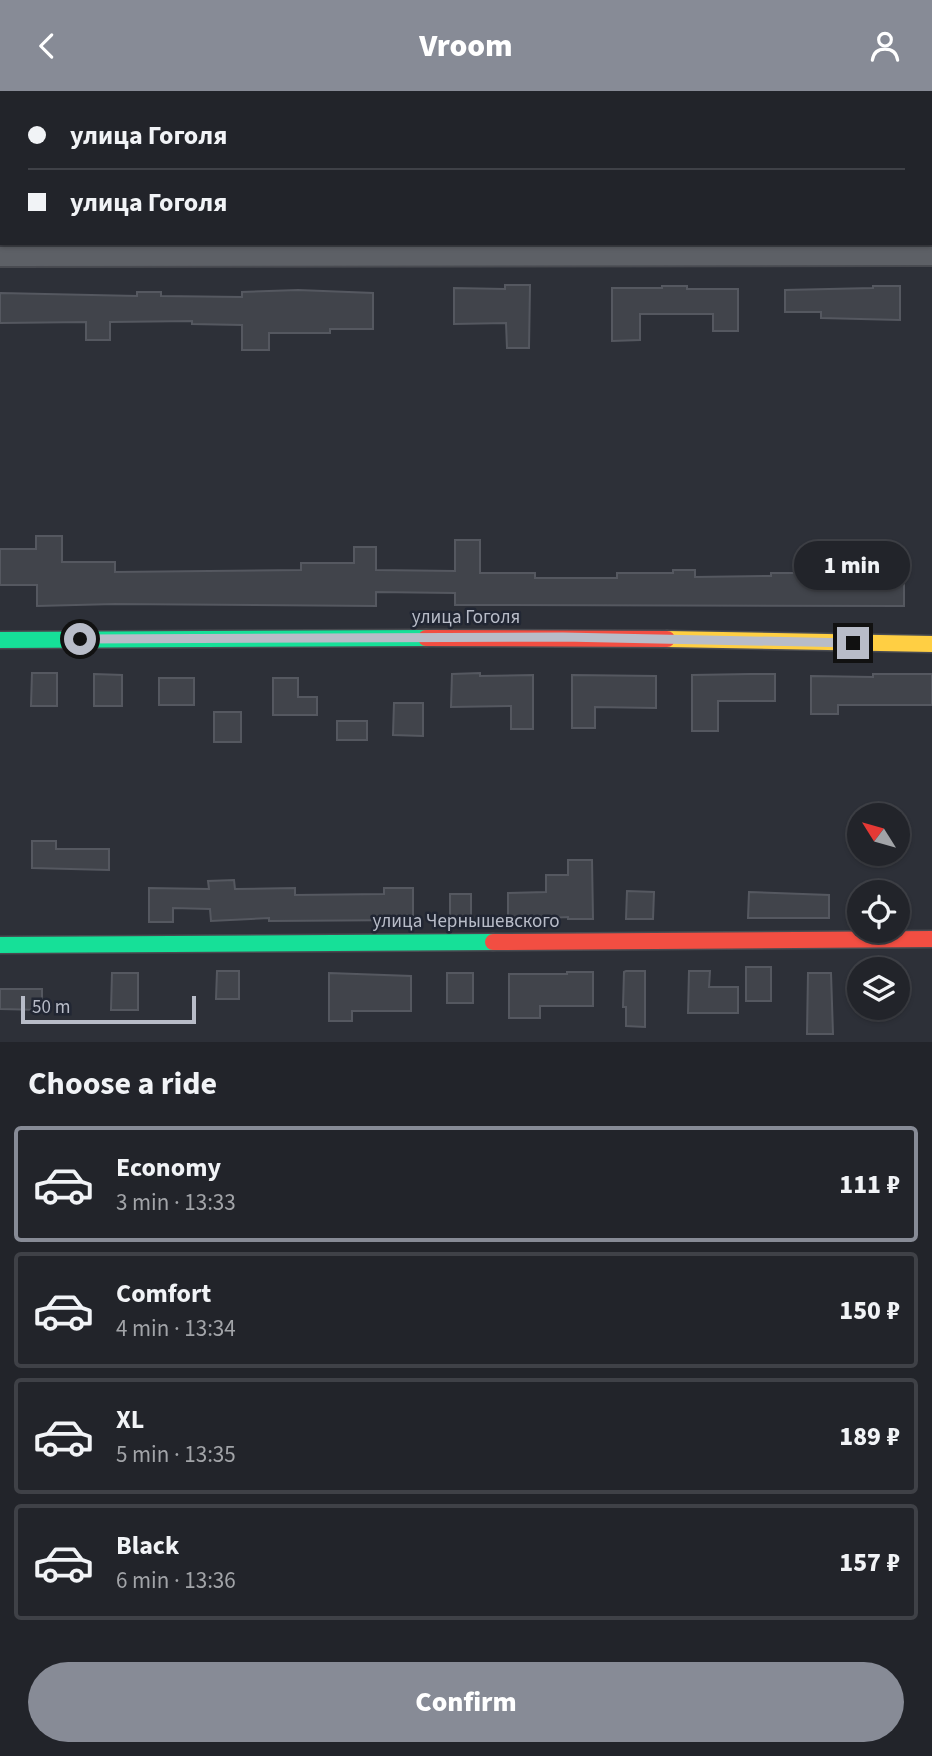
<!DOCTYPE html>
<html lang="en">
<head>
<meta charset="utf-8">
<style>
  body { margin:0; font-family:"Source Sans 3",sans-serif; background:#2a2c32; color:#f1f3f6; height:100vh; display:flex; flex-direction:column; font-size:26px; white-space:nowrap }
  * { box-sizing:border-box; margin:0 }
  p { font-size:23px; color:#a2a4a8 }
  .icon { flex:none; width:38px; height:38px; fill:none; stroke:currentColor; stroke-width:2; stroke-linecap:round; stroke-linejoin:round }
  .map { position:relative; height:951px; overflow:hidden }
  .panel { display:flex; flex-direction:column; background:#22242a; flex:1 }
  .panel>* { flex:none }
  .top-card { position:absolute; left:0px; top:0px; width:933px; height:154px; box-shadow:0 2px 5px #0004,0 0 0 2px #3f4147; display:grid; align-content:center; height:154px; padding:0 28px; background:#22242a }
  .needle { width:46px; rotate:307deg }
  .tools { position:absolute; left:847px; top:712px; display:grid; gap:14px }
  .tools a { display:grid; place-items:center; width:63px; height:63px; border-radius:50%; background:#22242a; box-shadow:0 2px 5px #0004,0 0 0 2px #3f4147; font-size:35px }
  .scale { position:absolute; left:21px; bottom:18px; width:175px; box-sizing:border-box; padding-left:7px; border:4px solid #b8bcc8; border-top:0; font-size:19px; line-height:24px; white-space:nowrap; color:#b8bcc8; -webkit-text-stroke:5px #212633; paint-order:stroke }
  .end { position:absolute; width:32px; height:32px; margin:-16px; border:9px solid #b8bcc8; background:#111; box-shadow:0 0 0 4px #111 }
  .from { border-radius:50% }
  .bubble { position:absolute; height:49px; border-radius:24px; background:#22242a; box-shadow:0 2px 5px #0004,0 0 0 2px #3f4147; font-size:23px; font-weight:800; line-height:49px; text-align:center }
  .top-card b { display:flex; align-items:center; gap:24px; height:66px; font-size:26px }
  .top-card b+b { border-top:2px solid #3f4147 }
  .top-card i { width:18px; height:18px; background:#f1f3f6 }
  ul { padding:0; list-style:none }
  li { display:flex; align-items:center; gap:21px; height:116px; margin:0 14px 10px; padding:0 14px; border:4px solid #3f4147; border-radius:7px }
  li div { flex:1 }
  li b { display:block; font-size:26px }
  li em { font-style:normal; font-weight:800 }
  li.on { border-color:#878b96 }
  li>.icon { width:63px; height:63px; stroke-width:1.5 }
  h2 { padding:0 28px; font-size:32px; line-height:84px }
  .primary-button { display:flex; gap:14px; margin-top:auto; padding:14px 28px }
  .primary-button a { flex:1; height:80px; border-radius:42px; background:#878b96; color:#fff; font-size:28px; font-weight:800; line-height:80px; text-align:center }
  header { display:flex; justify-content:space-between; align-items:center; height:91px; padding:0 28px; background:#878b96; color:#fff; font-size:32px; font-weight:800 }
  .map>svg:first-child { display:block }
  .building { fill:#41444b; stroke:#555860; stroke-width:2 }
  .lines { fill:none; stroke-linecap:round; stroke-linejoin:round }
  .street-casing { stroke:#494b51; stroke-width:32 }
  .fast-casing { stroke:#494b51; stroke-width:19 }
  .slow-casing { stroke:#494b51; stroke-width:19 }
  .jam-casing { stroke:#494b51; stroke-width:19 }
  .street { stroke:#5d6066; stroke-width:28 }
  .fast { stroke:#16e098; stroke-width:16 }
  .slow { stroke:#ffcf43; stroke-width:16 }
  .jam { stroke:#f24e42; stroke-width:16 }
  .route { stroke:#b8bcc8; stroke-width:9 }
  .labels { text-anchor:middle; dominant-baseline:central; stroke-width:5; stroke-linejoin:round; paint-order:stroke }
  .street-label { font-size:19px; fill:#b8bcc8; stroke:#212633 }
</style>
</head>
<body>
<header><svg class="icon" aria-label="back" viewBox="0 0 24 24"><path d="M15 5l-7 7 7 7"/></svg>Vroom<svg class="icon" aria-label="person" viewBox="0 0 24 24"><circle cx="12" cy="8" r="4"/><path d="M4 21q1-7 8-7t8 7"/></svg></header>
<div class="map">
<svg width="932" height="951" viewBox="0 0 932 951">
  <rect width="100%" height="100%" fill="#2d3038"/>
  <path class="building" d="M 505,194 L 530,194 L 529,257 L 507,257 L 506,232 L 454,233 L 454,197 L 505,198 Z
    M 662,195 L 687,195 L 687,198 L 738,198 L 738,240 L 713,240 L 713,223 L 640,223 L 640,249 L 612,250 L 612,197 L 662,197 Z
    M 873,195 L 900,195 L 900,229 L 821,227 L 821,221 L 785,221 L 785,199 L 873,197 Z
    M 298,199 L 373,202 L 373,238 L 330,238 L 330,242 L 269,242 L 269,259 L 242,259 L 242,234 L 192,233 L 192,230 L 110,231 L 110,249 L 86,249 L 86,231 L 0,232 L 0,202 L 137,205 L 137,201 L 161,201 L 161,205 L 242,206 L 242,201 Z
    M 36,445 L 62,445 L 62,471 L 115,471 L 115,481 L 301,479 L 301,472 L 354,472 L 354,456 L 376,456 L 376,479 L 455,480 L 455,449 L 480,449 L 480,482 L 535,482 L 535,487 L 617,487 L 617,482 L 673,482 L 673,479 L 695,479 L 695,486 L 771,485 L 771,482 L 827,482 L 827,474 L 875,474 L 875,486 L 904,486 L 904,515 L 455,514 L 455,502 L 376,501 L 376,515 L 115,513 L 37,515 L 37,494 L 0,494 L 0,458 L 36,458 Z
    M 32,582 L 57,582 L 57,615 L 31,615 Z
    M 480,582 L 480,585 L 533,584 L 533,638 L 511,638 L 511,615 L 451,616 L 452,583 Z
    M 94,583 L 122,584 L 122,615 L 94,615 Z
    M 750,583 L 775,583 L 775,610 L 718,610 L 718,640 L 692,640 L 692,584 Z
    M 873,583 L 932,583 L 932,614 L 838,614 L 838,623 L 811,623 L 811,585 L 873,586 Z
    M 572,584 L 656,585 L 656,617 L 595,616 L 595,637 L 572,637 Z
    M 159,587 L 194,587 L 194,614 L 159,614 Z
    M 273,587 L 298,587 L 298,606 L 317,606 L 317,624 L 273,624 Z
    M 394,612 L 423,612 L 423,645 L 393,644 Z
    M 214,621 L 241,621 L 241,651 L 214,651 Z
    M 337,630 L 367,630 L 367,649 L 337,649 Z
    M 32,750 L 56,750 L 56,758 L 109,758 L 109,779 L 32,777 Z
    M 568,769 L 592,769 L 593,828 L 568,828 L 568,826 L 508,829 L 508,802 L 546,801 L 546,784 L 568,784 Z
    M 234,789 L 235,798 L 295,797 L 295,804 L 384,803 L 384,797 L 413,797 L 413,829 L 269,830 L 269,827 L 211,830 L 210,818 L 173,817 L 173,831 L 149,831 L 149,797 L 209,798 L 208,790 Z
    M 627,800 L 654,801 L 653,828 L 626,828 Z
    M 749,801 L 829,804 L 829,827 L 748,827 Z
    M 450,803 L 471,803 L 471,829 L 450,829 Z
    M 746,876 L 771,876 L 771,910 L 746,910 Z
    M 217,880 L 239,880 L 239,908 L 216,908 Z
    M 626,880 L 645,880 L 645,936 L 626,935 L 626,916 L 623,916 L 624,881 Z
    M 689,880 L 710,880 L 709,896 L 738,896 L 738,922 L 688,922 Z
    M 567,881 L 593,881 L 593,915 L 540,915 L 540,927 L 509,927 L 509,883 L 567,883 Z
    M 112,882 L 138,882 L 138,919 L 111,919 Z
    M 329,882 L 411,885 L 411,920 L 352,920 L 352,930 L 329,930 Z
    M 447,882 L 473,882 L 473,912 L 447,912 Z
    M 808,882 L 831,882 L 833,943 L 807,943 Z
    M 0,898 L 42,898 L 42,919 L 0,918 Z"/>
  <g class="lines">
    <defs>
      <path id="street" d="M 0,161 L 932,160"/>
      <path id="fast" d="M 0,549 L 426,547
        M 0,854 L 493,851"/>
      <path id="slow" d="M 667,548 L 932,553"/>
      <path id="jam" d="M 426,547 L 667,548
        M 493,851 L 932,848"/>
    </defs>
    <use href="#street" class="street-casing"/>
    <use href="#fast" class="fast-casing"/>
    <use href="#slow" class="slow-casing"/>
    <use href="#jam" class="jam-casing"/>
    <use href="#street" class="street"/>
    <use href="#fast" class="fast"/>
    <use href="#slow" class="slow"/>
    <use href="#jam" class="jam"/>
  </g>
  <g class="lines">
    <path class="route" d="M 80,548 L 563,546 L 853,552"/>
  </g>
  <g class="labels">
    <g class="street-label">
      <text x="466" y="526">улица Гоголя</text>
      <text x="466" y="830">улица Чернышевского</text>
    </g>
  </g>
</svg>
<div class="tools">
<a><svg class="needle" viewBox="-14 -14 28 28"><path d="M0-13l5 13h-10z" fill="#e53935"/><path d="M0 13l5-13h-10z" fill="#a2a4a8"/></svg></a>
<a><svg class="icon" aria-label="locate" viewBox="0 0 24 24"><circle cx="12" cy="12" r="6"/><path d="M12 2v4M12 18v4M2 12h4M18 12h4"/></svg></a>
<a><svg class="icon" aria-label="layers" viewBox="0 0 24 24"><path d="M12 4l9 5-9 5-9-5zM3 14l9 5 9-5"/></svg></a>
</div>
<div class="scale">50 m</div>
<i class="end from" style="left:80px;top:548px"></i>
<i class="end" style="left:853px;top:552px"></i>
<div class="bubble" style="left:794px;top:450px;width:116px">1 min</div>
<div class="top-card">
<b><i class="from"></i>улица Гоголя</b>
<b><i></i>улица Гоголя</b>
</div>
</div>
<section class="panel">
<h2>Choose a ride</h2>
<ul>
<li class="on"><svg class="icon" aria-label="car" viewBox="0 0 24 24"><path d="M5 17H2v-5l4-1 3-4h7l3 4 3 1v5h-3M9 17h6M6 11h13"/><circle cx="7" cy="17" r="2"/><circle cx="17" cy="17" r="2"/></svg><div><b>Economy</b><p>3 min · 13:33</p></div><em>111 ₽</em></li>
<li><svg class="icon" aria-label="car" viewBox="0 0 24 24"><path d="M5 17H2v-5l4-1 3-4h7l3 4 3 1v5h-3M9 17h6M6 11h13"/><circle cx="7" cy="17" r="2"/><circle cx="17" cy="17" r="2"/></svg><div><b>Comfort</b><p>4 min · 13:34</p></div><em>150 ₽</em></li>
<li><svg class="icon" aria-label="car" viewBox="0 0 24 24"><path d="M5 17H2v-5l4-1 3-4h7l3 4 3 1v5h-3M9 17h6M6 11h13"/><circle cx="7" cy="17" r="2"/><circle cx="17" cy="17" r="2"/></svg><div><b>XL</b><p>5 min · 13:35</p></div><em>189 ₽</em></li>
<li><svg class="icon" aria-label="car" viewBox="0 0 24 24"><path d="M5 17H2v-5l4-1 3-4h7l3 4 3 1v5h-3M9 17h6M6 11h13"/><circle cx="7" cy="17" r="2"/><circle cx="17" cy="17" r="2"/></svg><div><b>Black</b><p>6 min · 13:36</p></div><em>157 ₽</em></li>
</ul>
<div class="primary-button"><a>Confirm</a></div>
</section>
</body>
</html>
